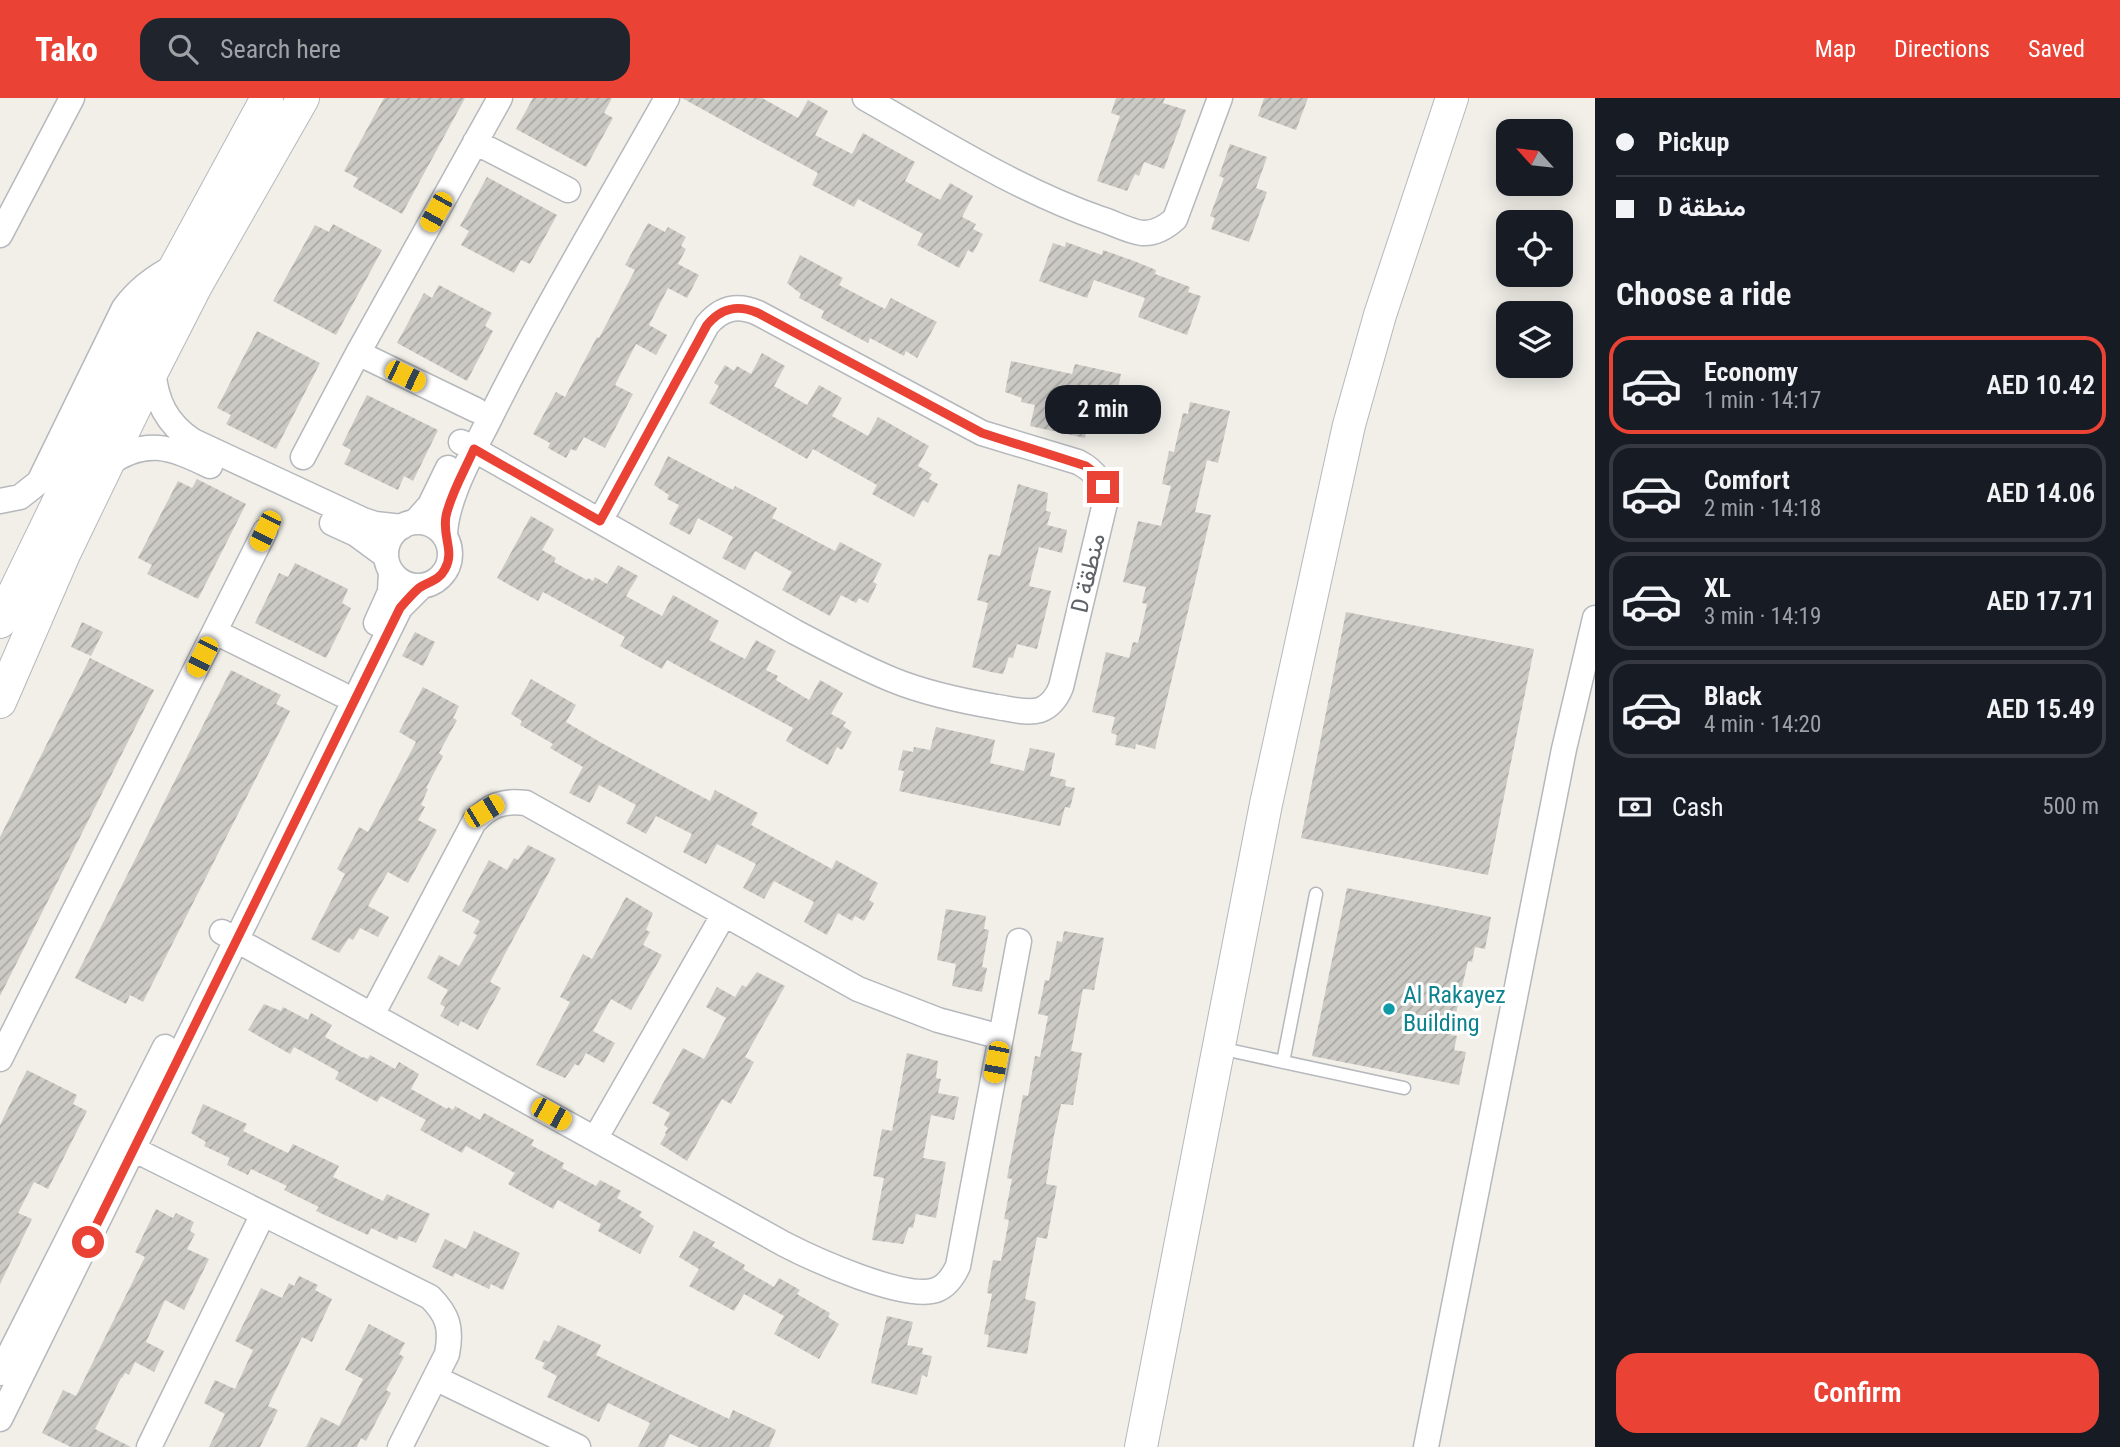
<!DOCTYPE html>
<html lang="en">
<head>
<meta charset="utf-8">
<style>
  body { margin:0; font-family:"Roboto Condensed",Vazirmatn,sans-serif; background:#20242c; color:#f1f3f6; height:100vh; display:flex; flex-direction:column; font-size:26px; white-space:nowrap }
  * { box-sizing:border-box; margin:0 }
  p { font-size:23px; color:#9ea1a6 }
  .icon { flex:none; width:38px; height:38px; fill:none; stroke:currentColor; stroke-width:2; stroke-linecap:round; stroke-linejoin:round }
  .map { position:relative; flex:1; overflow:hidden }
  .sheet { display:flex; flex-direction:column; background:#171b24; width:525px }
  .sheet>* { flex:none }
  .banner { display:grid; align-content:center; height:154px; padding:0 21px; background:#171b24 }
  .needle { width:46px; rotate:297deg }
  .buttons { position:absolute; left:1496px; top:21px; display:grid; gap:14px }
  .buttons a { display:grid; place-items:center; width:77px; height:77px; border-radius:14px; background:#171b24; box-shadow:0 4px 18px #0003; font-size:35px }
  .end { position:absolute; width:32px; height:32px; margin:-16px; border:9px solid #ea4335; background:#fff; box-shadow:0 0 0 4px #fff }
  .from { border-radius:50% }
  .bubble { position:absolute; height:49px; border-radius:21px; background:#171b24; box-shadow:0 4px 18px #0003; font-size:23px; font-weight:600; line-height:49px; text-align:center }
  .car { position:absolute; width:21px; height:42px; margin:-21px -10px; border-radius:9px; box-shadow:0 0 5px 2px #0007; background:linear-gradient(#f5c518 24%,#345 0 40%,#f5c518 0 76%,#345 0 86%,#f5c518 0) }
  .banner b { display:flex; align-items:center; gap:24px; height:66px; font-size:26px }
  .banner b+b { border-top:2px solid #363941 }
  .banner i { width:18px; height:18px; background:#f1f3f6 }
  ul { padding:0; list-style:none }
  li { display:flex; align-items:center; gap:21px; height:98px; margin:0 14px 10px; padding:0 7px; border:4px solid #363941; border-radius:21px }
  li div { flex:1 }
  li b { display:block; font-size:26px }
  li em { font-style:normal; font-weight:600 }
  li.current { border-color:#ea4335 }
  li>.icon { width:63px; height:63px; stroke-width:1.5 }
  h2 { padding:0 21px; font-size:32px; line-height:84px }
  .pay { display:flex; align-items:center; gap:18px; height:77px; padding:0 21px; font-size:26px }
  .pay p { margin-inline-start:auto }
  .primary-button { display:flex; gap:14px; margin-top:auto; padding:14px 21px }
  .primary-button a { flex:1; height:80px; border-radius:21px; background:#ea4335; color:#fff; font-size:28px; font-weight:600; line-height:80px; text-align:center }
  header { display:flex; align-items:center; gap:42px; box-sizing:border-box; height:98px; padding:0 35px; background:#ea4335; color:#fff }
  header strong { font-size:33px }
  nav { display:flex; gap:38px; margin-inline-start:auto; font-size:24px }
  .search { width:490px; height:63px; background:#20242c; display:flex; align-items:center; gap:18px; box-sizing:border-box; padding:0 24px; border-radius:21px; color:#9ea1a6; font-size:26px }
  main { display:flex; flex:1; min-height:0 }
  .map>svg:first-child { display:block }
  .building { fill:url(#building-hatch) }
  .lines { fill:none; stroke-linecap:round; stroke-linejoin:round }
  .service-casing { stroke:#b5b8bc; stroke-width:15 }
  .minor-casing { stroke:#b5b8bc; stroke-width:27 }
  .tertiary-casing { stroke:#b5b8bc; stroke-width:34 }
  .service { stroke:#fff; stroke-width:12 }
  .minor { stroke:#fff; stroke-width:24 }
  .tertiary { stroke:#fff; stroke-width:32 }
  .route { stroke:#ea4335; stroke-width:9 }
  .culture-dot { fill:#0f9aa8; stroke:#fff; stroke-width:2.5 }
  .labels { text-anchor:middle; dominant-baseline:central; stroke-width:6; stroke-linejoin:round; paint-order:stroke }
  .street-label { font-size:24px; fill:#5f6368; stroke:#fff }
  .culture-label { font-size:24px; fill:#0d838f; stroke:#fff; text-anchor:start }
</style>
</head>
<body>
<header>
<strong>Tako</strong>
<div class="search"><svg class="icon" aria-label="search" viewBox="0 0 24 24"><circle cx="10" cy="10" r="6"/><path d="M15 15l6 6"/></svg>Search here</div>
<nav><a>Map</a><a>Directions</a><a>Saved</a></nav>
</header>
<main>
<div class="map">
<svg width="1595" height="1349" viewBox="0 0 1595 1349">
  <defs>
    <pattern id="building-hatch" width="6" height="6" patternUnits="userSpaceOnUse" patternTransform="scale(1.75)"><rect width="6" height="6" fill="#cccac5"/><path d="M-1 1l2-2M0 6l6-6M5 7l2-2" fill="none" stroke="#a9a8a4"/></pattern>
  </defs>
  <rect width="100%" height="100%" fill="#f1efe8"/>
  <path class="building" d="M 384,0 L 465,0 L 402,116 L 353,89 L 358,80 L 344,73 Z
    M 533,0 L 612,0 L 604,15 L 613,20 L 586,69 L 516,31 Z
    M 682,0 L 762,0 L 798,20 L 808,2 L 828,13 L 815,37 L 852,56 L 863,35 L 915,64 L 905,83 L 940,102 L 950,85 L 973,98 L 962,119 L 976,126 L 973,131 L 983,136 L 973,155 L 968,152 L 959,170 L 917,147 L 923,136 L 858,101 L 854,109 L 812,87 L 818,75 Z
    M 1116,0 L 1165,0 L 1163,5 L 1186,12 L 1164,71 L 1144,64 L 1139,78 L 1135,76 L 1127,93 L 1097,83 L 1120,18 L 1111,15 Z
    M 1264,0 L 1308,0 L 1296,32 L 1258,18 Z
    M 1230,46 L 1267,59 L 1256,90 L 1267,94 L 1249,144 L 1211,131 L 1215,120 L 1210,118 L 1224,80 L 1219,78 Z
    M 487,79 L 557,117 L 530,166 L 521,162 L 514,175 L 461,147 L 469,133 L 460,128 Z
    M 648,125 L 665,134 L 668,129 L 686,139 L 681,148 L 686,151 L 678,166 L 699,177 L 687,200 L 668,190 L 649,227 L 667,237 L 656,257 L 636,246 L 615,287 L 633,296 L 605,350 L 584,339 L 576,353 L 571,351 L 566,360 L 548,350 L 550,345 L 533,336 L 556,294 L 565,299 L 597,239 L 599,240 L 635,172 L 625,167 Z
    M 333,126 L 382,152 L 336,237 L 273,203 L 315,127 L 329,134 Z
    M 1066,144 L 1102,157 L 1103,152 L 1134,163 L 1156,172 L 1155,176 L 1190,189 L 1188,194 L 1201,198 L 1187,237 L 1138,219 L 1145,200 L 1094,182 L 1087,200 L 1039,183 L 1053,145 L 1065,149 Z
    M 800,157 L 843,180 L 839,187 L 885,211 L 891,200 L 937,224 L 917,260 L 906,253 L 904,258 L 870,240 L 868,245 L 821,220 L 824,213 L 799,200 L 801,196 L 787,185 Z
    M 439,187 L 492,215 L 485,228 L 493,233 L 467,283 L 397,245 L 424,195 L 432,200 Z
    M 257,233 L 320,265 L 276,351 L 226,326 L 231,317 L 217,310 Z
    M 762,255 L 785,268 L 774,288 L 807,307 L 819,287 L 842,300 L 832,318 L 868,338 L 878,319 L 929,348 L 918,368 L 932,376 L 929,381 L 938,386 L 928,405 L 923,402 L 914,419 L 872,396 L 877,387 L 813,351 L 807,361 L 709,305 L 719,288 L 714,285 L 725,267 L 734,273 L 737,268 L 751,276 Z
    M 1011,263 L 1072,276 L 1075,266 L 1121,276 L 1117,296 L 1122,297 L 1117,317 L 1107,315 L 1106,320 L 1090,317 L 1085,340 L 1030,328 L 1035,307 L 1021,304 L 1022,300 L 1005,294 Z
    M 367,297 L 438,332 L 413,383 L 404,378 L 398,392 L 344,366 L 351,352 L 342,347 Z
    M 1190,304 L 1230,313 L 1218,365 L 1207,362 L 1195,414 L 1211,417 L 1155,651 L 1136,646 L 1135,651 L 1115,647 L 1117,637 L 1111,635 L 1115,619 L 1092,614 L 1106,554 L 1129,560 L 1133,544 L 1138,545 L 1147,506 L 1142,505 L 1146,489 L 1123,484 L 1138,423 L 1161,428 L 1171,388 L 1162,386 L 1169,353 L 1174,354 L 1183,315 L 1188,316 Z
    M 668,358 L 733,392 L 735,388 L 777,410 L 772,420 L 835,453 L 840,444 L 882,466 L 873,484 L 877,486 L 868,505 L 859,500 L 856,505 L 841,497 L 830,518 L 782,492 L 792,474 L 755,453 L 745,472 L 722,460 L 733,439 L 698,420 L 690,437 L 669,426 L 679,407 L 667,401 L 669,397 L 654,387 Z
    M 197,381 L 246,406 L 198,501 L 147,476 L 152,467 L 138,460 L 178,383 L 192,390 Z
    M 1018,386 L 1048,395 L 1046,413 L 1051,414 L 1047,427 L 1067,432 L 1062,455 L 1039,449 L 1029,488 L 1051,493 L 1037,551 L 1017,546 L 1013,560 L 1009,559 L 1003,576 L 991,574 L 972,569 L 988,505 L 977,502 L 989,456 L 1000,458 Z
    M 531,418 L 554,431 L 542,452 L 556,460 L 554,464 L 587,482 L 588,480 L 593,483 L 595,479 L 607,486 L 618,467 L 638,478 L 626,498 L 662,518 L 673,497 L 719,523 L 709,542 L 745,561 L 756,542 L 776,553 L 766,572 L 778,578 L 776,582 L 809,602 L 820,582 L 843,595 L 831,616 L 846,624 L 843,628 L 852,634 L 842,652 L 837,649 L 828,667 L 786,643 L 793,630 L 667,562 L 662,571 L 620,548 L 625,539 L 543,494 L 538,503 L 497,480 Z
    M 295,465 L 348,491 L 342,505 L 351,510 L 326,560 L 255,525 L 279,475 L 288,479 Z
    M 1346,514 L 1534,551 L 1488,777 L 1301,740 Z
    M 82,524 L 103,534 L 91,558 L 71,549 Z
    M 415,534 L 435,544 L 423,568 L 402,558 Z
    M 90,560 L 154,592 L 0,898 L 0,739 Z
    M 231,572 L 281,597 L 276,606 L 290,613 L 143,904 L 130,897 L 126,906 L 75,880 Z
    M 531,581 L 576,607 L 566,624 L 600,644 L 710,703 L 715,692 L 758,715 L 751,727 L 832,771 L 836,762 L 878,785 L 869,802 L 874,805 L 864,823 L 855,818 L 852,823 L 838,815 L 827,837 L 804,824 L 814,804 L 774,783 L 764,801 L 743,790 L 756,766 L 717,746 L 706,766 L 683,754 L 692,736 L 656,718 L 646,736 L 626,725 L 636,707 L 599,687 L 590,705 L 569,695 L 583,669 L 550,650 L 553,646 L 520,627 L 522,623 L 511,616 Z
    M 423,589 L 459,608 L 453,620 L 457,622 L 439,655 L 443,658 L 426,690 L 428,691 L 421,707 L 425,709 L 418,722 L 437,732 L 408,785 L 388,774 L 368,808 L 389,819 L 378,839 L 360,830 L 353,842 L 349,840 L 339,855 L 311,841 L 345,776 L 337,771 L 359,729 L 368,734 L 416,644 L 399,634 Z
    M 936,629 L 995,642 L 990,665 L 1024,673 L 1030,650 L 1055,655 L 1050,678 L 1066,682 L 1065,688 L 1075,690 L 1070,710 L 1065,709 L 1060,728 L 899,693 L 904,673 L 898,672 L 903,652 L 913,654 L 914,649 L 930,652 Z
    M 528,747 L 556,761 L 490,884 L 501,890 L 478,932 L 461,923 L 458,928 L 440,918 L 445,909 L 440,906 L 448,892 L 427,880 L 439,857 L 459,868 L 477,837 L 473,835 L 480,823 L 462,813 L 489,762 L 507,772 L 514,760 L 518,762 Z
    M 1347,790 L 1491,819 L 1485,851 L 1475,849 L 1472,864 L 1468,863 L 1451,937 L 1457,938 L 1454,952 L 1466,954 L 1459,987 L 1312,958 Z
    M 626,799 L 653,815 L 646,832 L 650,834 L 643,847 L 662,857 L 631,912 L 611,901 L 593,933 L 615,945 L 604,965 L 586,955 L 579,968 L 575,966 L 565,980 L 536,967 L 570,904 L 560,899 L 583,856 L 592,861 Z
    M 946,811 L 986,818 L 984,831 L 989,832 L 982,869 L 987,870 L 982,894 L 952,888 L 956,866 L 937,862 Z
    M 1064,833 L 1104,840 L 1094,892 L 1083,891 L 1071,953 L 1082,955 L 1073,1007 L 1061,1006 L 1054,1037 L 1046,1086 L 1057,1088 L 1047,1141 L 1037,1139 L 1025,1201 L 1036,1204 L 1027,1256 L 987,1249 L 989,1237 L 984,1236 L 992,1196 L 987,1195 L 993,1162 L 1001,1163 L 1009,1122 L 1004,1121 L 1012,1081 L 1007,1080 L 1023,997 L 1028,998 L 1035,958 L 1040,959 L 1048,918 L 1038,916 L 1045,882 L 1049,883 L 1057,843 L 1062,844 Z
    M 757,874 L 785,888 L 745,959 L 754,964 L 731,1006 L 722,1001 L 687,1063 L 660,1046 L 666,1036 L 665,1035 L 668,1030 L 664,1027 L 670,1015 L 652,1005 L 683,950 L 704,961 L 726,920 L 706,909 L 717,889 L 735,899 L 742,887 L 746,889 Z
    M 264,906 L 281,913 L 283,909 L 308,922 L 311,915 L 332,927 L 325,939 L 363,960 L 363,959 L 368,961 L 370,957 L 395,971 L 399,964 L 419,976 L 411,991 L 447,1011 L 448,1009 L 453,1012 L 455,1008 L 480,1022 L 484,1015 L 534,1042 L 531,1047 L 564,1065 L 562,1070 L 596,1088 L 600,1082 L 621,1093 L 617,1100 L 642,1114 L 639,1118 L 654,1128 L 640,1156 L 598,1133 L 601,1126 L 558,1102 L 553,1111 L 508,1086 L 515,1075 L 466,1048 L 462,1055 L 420,1032 L 426,1022 L 381,998 L 377,1004 L 335,981 L 339,974 L 294,949 L 290,956 L 248,932 Z
    M 907,955 L 938,963 L 936,980 L 941,981 L 938,995 L 959,999 L 954,1022 L 931,1017 L 923,1060 L 946,1064 L 936,1120 L 916,1116 L 913,1130 L 909,1129 L 903,1146 L 872,1142 L 884,1080 L 873,1078 L 882,1031 L 892,1033 Z
    M 27,972 L 77,997 L 73,1006 L 87,1013 L 48,1091 L 34,1084 L 18,1115 L 32,1121 L 0,1186 L 0,1027 Z
    M 203,1006 L 247,1026 L 243,1033 L 288,1055 L 293,1046 L 339,1068 L 333,1079 L 383,1103 L 387,1096 L 430,1116 L 416,1145 L 399,1138 L 397,1142 L 371,1130 L 368,1137 L 316,1113 L 319,1109 L 284,1092 L 287,1088 L 251,1071 L 248,1077 L 227,1067 L 230,1060 L 204,1048 L 206,1044 L 191,1035 Z
    M 156,1111 L 173,1120 L 176,1115 L 194,1124 L 190,1133 L 195,1136 L 187,1151 L 209,1161 L 184,1212 L 165,1202 L 146,1244 L 164,1253 L 154,1274 L 135,1264 L 129,1277 L 125,1275 L 122,1280 L 121,1280 L 95,1331 L 131,1349 L 71,1349 L 42,1335 L 63,1292 L 76,1298 L 145,1159 L 135,1154 Z
    M 474,1133 L 520,1155 L 503,1192 L 491,1186 L 489,1191 L 455,1175 L 453,1179 L 432,1169 L 445,1141 L 466,1151 Z
    M 694,1133 L 715,1144 L 712,1148 L 745,1167 L 743,1171 L 774,1189 L 779,1180 L 800,1192 L 797,1196 L 830,1215 L 828,1219 L 839,1226 L 819,1261 L 774,1236 L 784,1218 L 744,1196 L 734,1213 L 689,1188 L 699,1171 L 679,1159 Z
    M 299,1178 L 318,1187 L 315,1192 L 332,1201 L 312,1244 L 302,1239 L 268,1308 L 278,1312 L 260,1349 L 209,1349 L 225,1316 L 204,1305 L 215,1282 L 235,1291 L 253,1252 L 235,1243 L 261,1190 L 282,1200 L 289,1185 L 294,1188 Z
    M 887,1218 L 913,1224 L 907,1247 L 923,1250 L 922,1256 L 932,1258 L 927,1279 L 922,1277 L 917,1297 L 871,1285 Z
    M 369,1226 L 405,1245 L 399,1256 L 404,1259 L 386,1292 L 391,1295 L 366,1343 L 361,1340 L 357,1349 L 306,1349 L 321,1319 L 339,1328 L 363,1281 L 345,1272 Z
    M 558,1227 L 601,1247 L 596,1257 L 729,1321 L 733,1312 L 776,1332 L 769,1349 L 699,1349 L 670,1336 L 664,1349 L 638,1349 L 650,1325 L 608,1305 L 599,1324 L 547,1299 L 557,1278 L 542,1270 L 545,1265 L 535,1261 L 544,1242 L 549,1244 Z"/>
  <g class="lines">
    <defs>
      <path id="service" d="M 1219,950 L 1404,990
        M 1283,964 L 1316,796"/>
      <path id="minor" d="M 865,0 C 941,43 1018,92 1101,121 C 1114,125 1128,133 1142,135 C 1155,136 1166,129 1175,121 L 1220,0
        M 475,44 L 568,92
        M 0,137 L 72,0
        M 358,255 L 476,312
        M 153,272 C 156,303 166,325 193,343 L 363,422 L 375,426 L 402,429
        M 461,344 L 795,534 C 827,551 859,568 893,582 C 925,595 962,603 997,609 C 1011,611 1027,616 1040,612 C 1051,608 1057,599 1061,589 L 1105,405 C 1104,386 1096,373 1078,364 L 982,335 L 758,215 C 737,206 721,210 707,227 L 600,423
        M 303,359 L 358,255 L 500,0
        M 107,367 C 145,339 171,349 210,368
        M 0,403 L 20,399 L 39,384 L 124,210 C 138,191 154,179 174,169
        M 415,424 L 430,407 L 448,370
        M386 456a32 32 0 1 1 64 0a32 32 0 1 1-64 0Z
        M 332,425 L 356,436 L 386,458
        M 445,439 C 445,400 475,351 492,316 C 546,208 608,105 667,0
        M 376,525 L 390,494 L 391,473
        M 215,534 L 341,596
        M 222,834 L 784,1146 C 813,1161 905,1203 936,1192 C 947,1188 953,1179 958,1168 L 1019,843
        M 372,917 L 474,724 C 490,707 503,702 526,705 L 858,891 L 938,922 L 1001,939
        M 0,961 L 265,433
        M 595,1041 L 724,816
        M 121,1045 L 430,1199 C 448,1217 452,1230 447,1256 L 400,1349
        M 0,1275 L 165,949
        M 435,1280 L 578,1349
        M 0,1321 L 400,510 L 422,488
        M 149,1349 L 263,1116
        M 1426,1349 L 1564,651 L 1595,520"/>
      <path id="tertiary" d="M 0,524 L 149,217 L 267,0
        M 0,604 L 65,454 L 153,272 L 197,186 L 303,0
        M 1141,1349 L 1266,706 L 1349,327 L 1380,217 L 1452,0"/>
    </defs>
    <use href="#service" class="service-casing"/>
    <use href="#minor" class="minor-casing"/>
    <use href="#tertiary" class="tertiary-casing"/>
    <use href="#service" class="service"/>
    <use href="#minor" class="minor"/>
    <use href="#tertiary" class="tertiary"/>
  </g>
  <g class="lines">
    <path class="route" d="M 88,1144 L 400,510 C 406,503 412,496 419,490 C 429,483 439,483 445,471 C 455,453 442,439 446,418 C 451,395 465,372 474,351 L 600,423 L 707,227 C 721,210 737,206 758,215 L 982,335 L 1086,368 L 1094,374 L 1103,389"/>
  </g>
  <circle class="culture-dot" cx="1389" cy="911" r="7"/>
  <g class="labels">
    <g class="street-label">
      <text transform="translate(1088 475) rotate(-77)">D منطقة</text>
    </g>
    <g class="culture-label">
      <text x="1403" y="897">Al Rakayez<tspan x="1403" dy="28">Building</tspan></text>
    </g>
  </g>
</svg>
<div class="buttons">
<a><svg class="needle" viewBox="-14 -14 28 28"><path d="M0-13l5 13h-10z" fill="#e53935"/><path d="M0 13l5-13h-10z" fill="#9ea1a6"/></svg></a>
<a><svg class="icon" aria-label="locate" viewBox="0 0 24 24"><circle cx="12" cy="12" r="6"/><path d="M12 2v4M12 18v4M2 12h4M18 12h4"/></svg></a>
<a><svg class="icon" aria-label="layers" viewBox="0 0 24 24"><path d="M12 4l9 5-9 5-9-5zM3 14l9 5 9-5"/></svg></a>
</div>
<i class="end from" style="left:88px;top:1144px"></i>
<i class="end" style="left:1103px;top:389px"></i>
<div class="bubble" style="left:1045px;top:287px;width:116px">2 min</div>
<i class="car" style="left:436px;top:114px;rotate:209deg"></i>
<i class="car" style="left:405px;top:278px;rotate:116deg"></i>
<i class="car" style="left:265px;top:433px;rotate:206deg"></i>
<i class="car" style="left:202px;top:559px;rotate:207deg"></i>
<i class="car" style="left:484px;top:713px;rotate:59deg"></i>
<i class="car" style="left:996px;top:964px;rotate:191deg"></i>
<i class="car" style="left:551px;top:1016px;rotate:119deg"></i>
</div>
<section class="sheet">
<div class="banner">
<b><i class="from"></i>Pickup</b>
<b><i></i>D منطقة</b>
</div>
<h2>Choose a ride</h2>
<ul>
<li class="current"><svg class="icon" aria-label="car" viewBox="0 0 24 24"><path d="M5 17H2v-5l4-1 3-4h7l3 4 3 1v5h-3M9 17h6M6 11h13"/><circle cx="7" cy="17" r="2"/><circle cx="17" cy="17" r="2"/></svg><div><b>Economy</b><p>1 min · 14:17</p></div><em>AED 10.42</em></li>
<li><svg class="icon" aria-label="car" viewBox="0 0 24 24"><path d="M5 17H2v-5l4-1 3-4h7l3 4 3 1v5h-3M9 17h6M6 11h13"/><circle cx="7" cy="17" r="2"/><circle cx="17" cy="17" r="2"/></svg><div><b>Comfort</b><p>2 min · 14:18</p></div><em>AED 14.06</em></li>
<li><svg class="icon" aria-label="car" viewBox="0 0 24 24"><path d="M5 17H2v-5l4-1 3-4h7l3 4 3 1v5h-3M9 17h6M6 11h13"/><circle cx="7" cy="17" r="2"/><circle cx="17" cy="17" r="2"/></svg><div><b>XL</b><p>3 min · 14:19</p></div><em>AED 17.71</em></li>
<li><svg class="icon" aria-label="car" viewBox="0 0 24 24"><path d="M5 17H2v-5l4-1 3-4h7l3 4 3 1v5h-3M9 17h6M6 11h13"/><circle cx="7" cy="17" r="2"/><circle cx="17" cy="17" r="2"/></svg><div><b>Black</b><p>4 min · 14:20</p></div><em>AED 15.49</em></li>
</ul>
<div class="pay"><svg class="icon" aria-label="cash" viewBox="0 0 24 24"><path d="M3 7h18v10H3z"/><circle cx="12" cy="12" r="2"/></svg>Cash<p>500 m</p></div>
<div class="primary-button"><a>Confirm</a></div>
</section>
</main>
</body>
</html>
